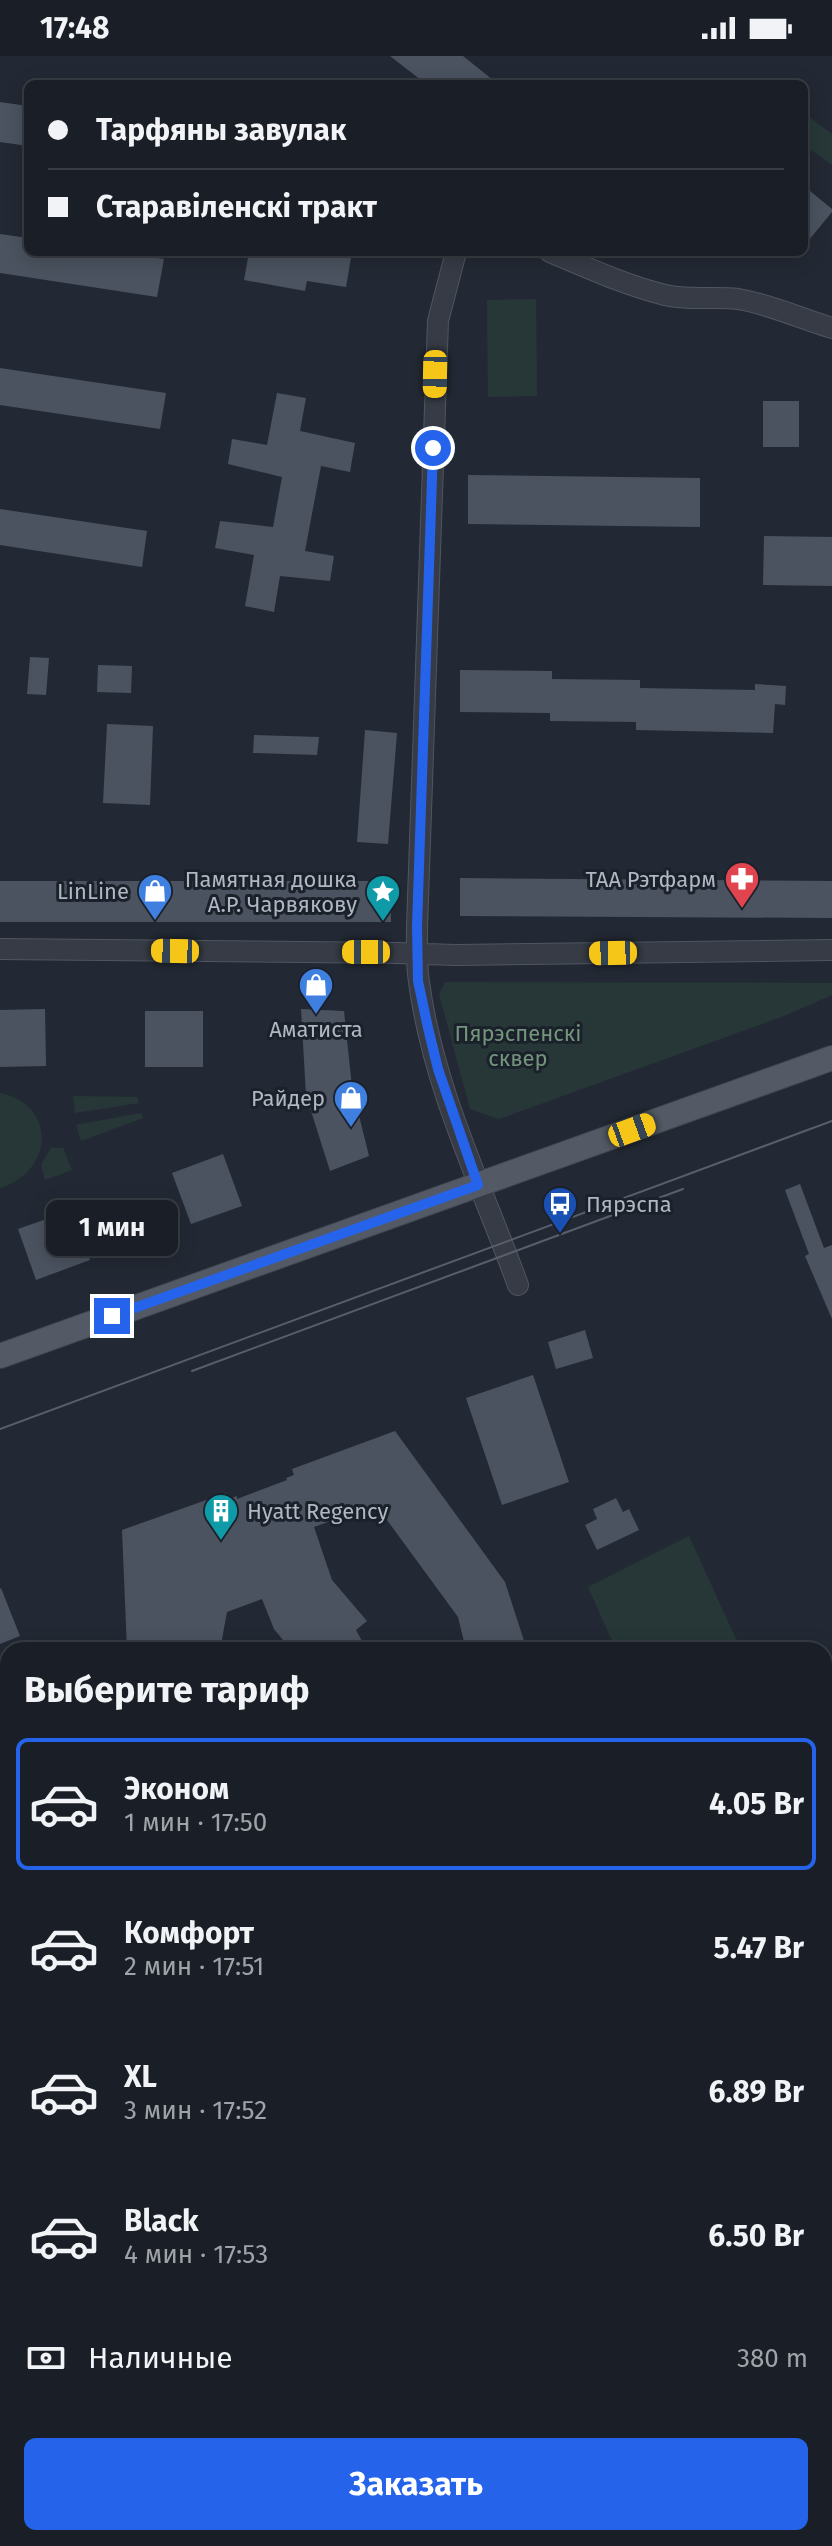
<!DOCTYPE html>
<html lang="ru">
<head>
<meta charset="utf-8">
<style>
  body { margin:0; font-family:"Fira Sans",sans-serif; background:#272c33; color:#f1f3f6; height:100vh; display:flex; flex-direction:column; font-size:30px; white-space:nowrap }
  * { box-sizing:border-box; margin:0 }
  p { font-size:26px; color:#9fa2a7 }
  .icon { flex:none; width:44px; height:44px; fill:none; stroke:currentColor; stroke-width:2; stroke-linecap:round; stroke-linejoin:round }
  .map { position:relative; flex:1; overflow:hidden }
  .side { position:absolute; left:0px; top:1586px; width:832px; height:904px; display:flex; flex-direction:column; background:#1a1f27; border-radius:24px 24px 0 0; box-shadow:0 4px 20px #0003,0 0 0 2px #383d44 }
  .side>* { flex:none }
  .top-card { position:absolute; left:24px; top:24px; width:784px; height:176px; border-radius:12px; box-shadow:0 4px 20px #0003,0 0 0 2px #383d44; display:grid; align-content:center; height:176px; padding:0 24px; background:#1a1f27 }
  .end { position:absolute; width:36px; height:36px; margin:-18px; border:10px solid #2563eb; background:#fff; box-shadow:0 0 0 4px #fff }
  .from { border-radius:50% }
  .bubble { position:absolute; height:56px; border-radius:12px; background:#1a1f27; box-shadow:0 4px 20px #0003,0 0 0 2px #383d44; font-size:26px; font-weight:700; line-height:56px; text-align:center }
  .car { position:absolute; width:24px; height:48px; margin:-24px -12px; border-radius:10px; box-shadow:0 0 6px 2px #0007; background:linear-gradient(#f5c518 24%,#345 0 40%,#f5c518 0 76%,#345 0 86%,#f5c518 0) }
  .top-card b { display:flex; align-items:center; gap:28px; height:76px; font-size:30px }
  .top-card b+b { border-top:2px solid #383d44 }
  .top-card i { width:20px; height:20px; background:#f1f3f6 }
  ul { padding:0; list-style:none }
  li { display:flex; align-items:center; gap:24px; height:132px; margin:0 16px 12px; padding:0 8px; border:4px solid transparent; border-radius:12px }
  li div { flex:1 }
  li b { display:block; font-size:30px }
  li em { font-style:normal; font-weight:700 }
  li.selected { border-color:#2563eb }
  li>.icon { width:72px; height:72px; stroke-width:1.5 }
  h2 { padding:0 24px; font-size:36px; line-height:96px }
  .pay { display:flex; align-items:center; gap:20px; height:88px; padding:0 24px; font-size:30px }
  .pay p { margin-inline-start:auto }
  .button { display:flex; gap:16px; margin-top:auto; padding:16px 24px }
  .button a { flex:1; height:92px; border-radius:12px; background:#2563eb; color:#fff; font-size:32px; font-weight:700; line-height:92px; text-align:center }
  .status { display:flex; justify-content:space-between; align-items:center; height:56px; padding:0 40px; background:#1a1f27; direction:ltr }
  .status svg { height:22px; fill:currentColor }
  .map>svg:first-child { display:block }
  .green { fill:#273738 }
  .water { fill:#3a475b }
  .building { fill:#4b5360 }
  .lines { fill:none; stroke-linecap:round; stroke-linejoin:round }
  .minor-casing { stroke:#505660; stroke-width:22 }
  .major-casing { stroke:#3f454f; stroke-width:26 }
  .minor { stroke:#363b45; stroke-width:20 }
  .major { stroke:#545a65; stroke-width:24 }
  .tram { stroke:#585f6c; stroke-width:2 }
  .route { stroke:#2563eb; stroke-width:10 }
  .labels { text-anchor:middle; dominant-baseline:central; stroke-width:6; stroke-linejoin:round; paint-order:stroke }
  .poi-label { font-size:22px; fill:#b0b6c2; stroke:#1b212a; text-anchor:end }
  .park-label { font-size:22px; fill:#72957c; stroke:#1b212a }
</style>
</head>
<body>
<div class="status"><b>17:48</b><svg viewBox="0 0 49 12"><path d="M0 12V9h3v3zM5 12V6h3v6zM10 12V3h3v9zM15 12V0h3v12zM26 1h20v11H26zM47 4h2v5h-2z"/></svg></div>
<div class="map">
<svg width="832" height="2490" viewBox="0 0 832 2490">
  <rect width="100%" height="100%" fill="#232934"/>
  <path class="green" d="M 804,57 L 832,78 L 832,109 L 804,89 Z
    M 536,243 L 537,340 L 488,341 L 487,244 Z
    M 445,926 L 832,927 L 832,939 L 784,960 L 499,1063 L 470,1053 L 439,938 Z
    M 0,1037 C 57,1048 54,1116 0,1132 Z
    M 73,1040 L 137,1041 L 139,1047 L 75,1057 Z
    M 141,1057 L 143,1062 L 81,1085 L 76,1069 Z
    M 51,1092 L 63,1092 L 72,1114 L 45,1124 L 41,1109 Z
    M 689,1480 L 741,1594 L 616,1594 L 588,1531 Z
    M 0,1718 L 8,1723 L 8,2482 L 824,2482 L 824,2154 L 832,2157 L 832,2490 L 0,2490 Z"/>
  <path class="water" d="M 8,2075 L 8,2482 L 507,2484 L 495,2490 L 0,2490 L 0,2078 Z"/>
  <path class="building" d="M 390,0 L 463,0 L 498,28 L 426,28 Z
    M 0,46 L 28,50 L 28,90 L 0,86 Z
    M 804,130 L 832,153 L 832,156 L 804,190 Z
    M 0,178 L 28,182 L 28,196 L 118,196 L 164,203 L 157,241 L 0,217 Z
    M 249,196 L 352,196 L 346,231 L 307,225 L 305,235 L 244,224 Z
    M 0,312 L 166,337 L 160,373 L 0,349 Z
    M 277,337 L 306,342 L 300,375 L 355,387 L 350,416 L 321,410 L 305,495 L 334,500 L 330,525 L 280,520 L 274,556 L 245,550 L 254,499 L 215,492 L 220,465 L 273,471 L 282,421 L 228,408 L 232,383 L 267,389 Z
    M 763,345 L 799,345 L 799,391 L 763,391 Z
    M 468,419 L 700,422 L 700,471 L 468,468 Z
    M 0,453 L 147,475 L 142,511 L 0,489 Z
    M 764,480 L 832,481 L 832,530 L 763,529 Z
    M 30,601 L 49,602 L 46,639 L 27,638 Z
    M 98,609 L 132,610 L 131,637 L 97,636 Z
    M 460,614 L 552,615 L 552,623 L 640,624 L 640,632 L 755,634 L 755,628 L 786,630 L 785,649 L 775,648 L 773,677 L 636,674 L 636,666 L 550,665 L 550,657 L 460,656 Z
    M 107,668 L 153,670 L 150,749 L 103,747 Z
    M 365,674 L 397,677 L 388,788 L 357,786 Z
    M 254,679 L 319,681 L 317,699 L 253,697 Z
    M 460,822 L 832,825 L 832,862 L 460,860 Z
    M 0,825 L 390,825 L 391,866 L 0,866 Z
    M 45,953 L 46,1010 L 0,1011 L 0,954 Z
    M 301,953 L 344,955 L 352,1031 L 369,1100 L 330,1115 L 306,1039 Z
    M 145,955 L 203,955 L 203,1011 L 145,1011 Z
    M 223,1098 L 242,1150 L 191,1168 L 172,1117 Z
    M 800,1128 L 824,1192 L 832,1189 L 832,1263 L 805,1200 L 809,1198 L 785,1134 Z
    M 72,1154 L 90,1204 L 36,1224 L 18,1173 Z
    M 585,1274 L 593,1302 L 556,1313 L 548,1286 Z
    M 533,1319 L 569,1426 L 502,1449 L 466,1342 Z
    M 395,1375 L 505,1526 L 527,1594 L 466,1594 L 458,1561 L 376,1449 L 314,1471 L 332,1524 L 367,1565 L 356,1574 L 367,1594 L 291,1594 L 274,1573 L 262,1543 L 227,1556 L 220,1594 L 127,1594 L 122,1474 L 226,1437 L 228,1443 L 237,1440 L 237,1443 L 287,1424 L 286,1422 L 294,1419 L 292,1413 Z
    M 616,1442 L 623,1456 L 629,1453 L 639,1474 L 597,1494 L 585,1469 L 597,1463 L 593,1453 Z
    M 1,1532 L 20,1580 L 0,1588 L 0,1533 Z"/>
  <g class="lines">
    <defs>
      <path id="minor" d="M 456,196 L 438,265 L 417,871 C 417,889 416,908 419,926 C 433,1032 482,1130 518,1229
        M 550,196 C 588,212 625,229 665,239 C 690,245 713,240 738,243 C 769,248 802,263 832,272
        M 0,893 L 397,897 L 456,899 L 832,894
        M 824,2154 L 832,2173"/>
      <path id="major" d="M 0,1300 L 832,1002"/>
    </defs>
    <use href="#minor" class="minor-casing"/>
    <use href="#major" class="major-casing"/>
    <use href="#minor" class="minor"/>
    <use href="#major" class="major"/>
    <path class="tram" d="M 192,1315 L 683,1133
      M 0,1373 L 832,1065"/>
  </g>
  <g class="lines">
    <path class="route" d="M 112,1260 L 478,1129 L 438,1013 L 428,972 L 418,925 L 417,871 L 433,392"/>
  </g>
  <defs>
    <symbol id="pharmacy-pin" viewBox="-11 -11 22 30"><path d="M0 17L-7.5 6A9.5 9.5 0 1 1 7.5 6Z" fill="#e0444e" stroke="#1b212a"/><path d="M-2-6h4v4h4v4h-4v4h-4v-4h-4v-4h4Z" fill="#fff"/></symbol>
    <symbol id="shop-pin" viewBox="-11 -11 22 30"><path d="M0 17L-7.5 6A9.5 9.5 0 1 1 7.5 6Z" fill="#3f7fe0" stroke="#1b212a"/><path d="M-5-2.5h2.3a2.7 3.5 0 0 1 5.4 0H5L5.5 6h-11ZM-1.5-2.5h3a1.5 2.3 0 0 0-3 0Z" fill="#fff"/></symbol>
    <symbol id="sight-pin" viewBox="-11 -11 22 30"><path d="M0 17L-7.5 6A9.5 9.5 0 1 1 7.5 6Z" fill="#0f9aa8" stroke="#1b212a"/><path d="M0-6L1.8-2.2L6-1.7L2.9 1.2L3.7 5.4L0 3.3L-3.7 5.4L-2.9 1.2L-6-1.7L-1.8-2.2Z" fill="#fff"/></symbol>
    <symbol id="bus-pin" viewBox="-11 -11 22 30"><path d="M0 17L-7.5 6A9.5 9.5 0 1 1 7.5 6Z" fill="#1a4fb4" stroke="#1b212a"/><path d="M-5-6H5V4H4V6H2V4H-2V6H-4V4H-5ZM-3.5-4V0h7V-4ZM-3.5 1.2v1.5H-2V1.2ZM2 1.2v1.5H3.5V1.2Z" fill="#fff"/></symbol>
    <symbol id="building-pin" viewBox="-11 -11 22 30"><path d="M0 17L-7.5 6A9.5 9.5 0 1 1 7.5 6Z" fill="#0f9aa8" stroke="#1b212a"/><path d="M-4-6H4V6H1V3H-1V6H-4ZM-2.5-4.3h1.7v1.8h-1.7ZM.8-4.3h1.7v1.8H.8ZM-2.5-1h1.7V.8h-1.7ZM.8-1h1.7V.8H.8Z" fill="#fff"/></symbol>
  </defs>
  <g fill-rule="evenodd">
    <use href="#pharmacy-pin" x="722" y="803" width="40" height="54"/>
    <use href="#shop-pin" x="135" y="815" width="40" height="54"/>
    <use href="#sight-pin" x="363" y="816" width="40" height="54"/>
    <use href="#shop-pin" x="296" y="909" width="40" height="54"/>
    <use href="#shop-pin" x="331" y="1022" width="40" height="54"/>
    <use href="#bus-pin" x="540" y="1128" width="40" height="54"/>
    <use href="#building-pin" x="201" y="1435" width="40" height="54"/>
  </g>
  <g class="labels">
    <g class="poi-label">
      <text x="357" y="823">Памятная дошка<tspan x="357" dy="25">А.Р. Чарвякову</tspan></text>
      <text x="716" y="823">ТАА Рэтфарм</text>
      <text x="129" y="835">LinLine</text>
      <text x="316" y="973" text-anchor="middle">Аматиста</text>
      <text x="325" y="1042">Райдер</text>
      <text x="586" y="1148" text-anchor="start">Пярэспа</text>
      <text x="247" y="1455" text-anchor="start">Hyatt Regency</text>
    </g>
    <g class="park-label">
      <text x="518" y="977">Пярэспенскі<tspan x="518" dy="25">сквер</tspan></text>
    </g>
  </g>
</svg>
<i class="end from" style="left:433px;top:392px"></i>
<i class="end" style="left:112px;top:1260px"></i>
<div class="bubble" style="left:46px;top:1144px;width:132px">1 мин</div>
<i class="car" style="left:435px;top:318px;rotate:181deg"></i>
<i class="car" style="left:175px;top:895px;rotate:271deg"></i>
<i class="car" style="left:366px;top:896px;rotate:270deg"></i>
<i class="car" style="left:613px;top:897px;rotate:269deg"></i>
<i class="car" style="left:632px;top:1074px;rotate:70deg"></i>
<div class="top-card">
<b><i class="from"></i>Тарфяны завулак</b>
<b><i></i>Старавіленскі тракт</b>
</div>
<section class="side">
<h2>Выберите тариф</h2>
<ul>
<li class="selected"><svg class="icon" aria-label="car" viewBox="0 0 24 24"><path d="M5 17H2v-5l4-1 3-4h7l3 4 3 1v5h-3M9 17h6M6 11h13"/><circle cx="7" cy="17" r="2"/><circle cx="17" cy="17" r="2"/></svg><div><b>Эконом</b><p>1 мин · 17:50</p></div><em>4.05 Br</em></li>
<li><svg class="icon" aria-label="car" viewBox="0 0 24 24"><path d="M5 17H2v-5l4-1 3-4h7l3 4 3 1v5h-3M9 17h6M6 11h13"/><circle cx="7" cy="17" r="2"/><circle cx="17" cy="17" r="2"/></svg><div><b>Комфорт</b><p>2 мин · 17:51</p></div><em>5.47 Br</em></li>
<li><svg class="icon" aria-label="car" viewBox="0 0 24 24"><path d="M5 17H2v-5l4-1 3-4h7l3 4 3 1v5h-3M9 17h6M6 11h13"/><circle cx="7" cy="17" r="2"/><circle cx="17" cy="17" r="2"/></svg><div><b>XL</b><p>3 мин · 17:52</p></div><em>6.89 Br</em></li>
<li><svg class="icon" aria-label="car" viewBox="0 0 24 24"><path d="M5 17H2v-5l4-1 3-4h7l3 4 3 1v5h-3M9 17h6M6 11h13"/><circle cx="7" cy="17" r="2"/><circle cx="17" cy="17" r="2"/></svg><div><b>Black</b><p>4 мин · 17:53</p></div><em>6.50 Br</em></li>
</ul>
<div class="pay"><svg class="icon" aria-label="cash" viewBox="0 0 24 24"><path d="M3 7h18v10H3z"/><circle cx="12" cy="12" r="2"/></svg>Наличные<p>380 m</p></div>
<div class="button"><a>Заказать</a></div>
</section>
</div>
</body>
</html>
